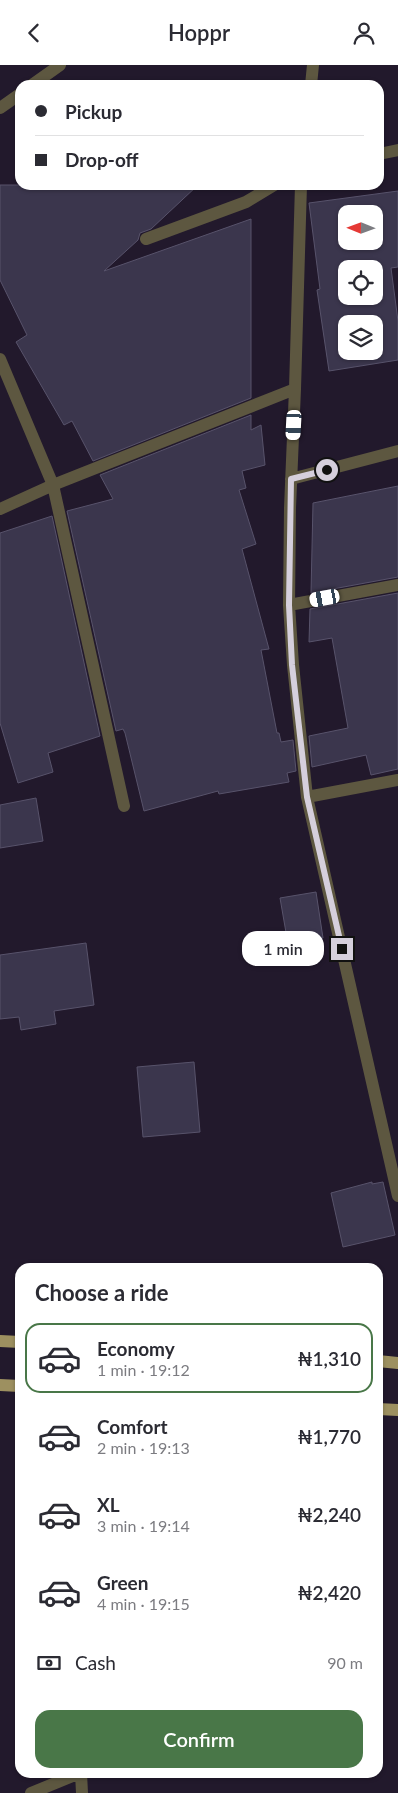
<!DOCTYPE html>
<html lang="en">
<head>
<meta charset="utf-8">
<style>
  body { margin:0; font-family:Lato,sans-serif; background:#f2f2f3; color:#2b2b33; height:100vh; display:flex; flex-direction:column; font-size:19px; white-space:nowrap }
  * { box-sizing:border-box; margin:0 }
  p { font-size:16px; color:#7c7c81 }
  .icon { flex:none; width:28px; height:28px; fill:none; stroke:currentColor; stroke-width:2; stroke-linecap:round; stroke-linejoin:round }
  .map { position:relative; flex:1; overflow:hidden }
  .drawer { position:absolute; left:15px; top:1198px; width:368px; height:515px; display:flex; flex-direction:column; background:#fff; border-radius:15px; box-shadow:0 1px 4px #0004 }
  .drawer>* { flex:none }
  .guide { position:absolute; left:15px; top:15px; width:369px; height:110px; border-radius:15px; box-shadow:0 1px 4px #0004; display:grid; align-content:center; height:110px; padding:0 20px; background:#fff }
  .needle { width:32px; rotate:271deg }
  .buttons { position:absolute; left:338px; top:140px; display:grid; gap:10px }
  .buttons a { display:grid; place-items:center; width:45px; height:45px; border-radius:10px; background:#fff; box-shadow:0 1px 4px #0004; font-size:25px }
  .end { position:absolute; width:22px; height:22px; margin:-11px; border:6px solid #d5cfdc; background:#111; box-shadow:0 0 0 2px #111 }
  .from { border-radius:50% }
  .bubble { position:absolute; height:35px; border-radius:15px; background:#fff; box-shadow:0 1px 4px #0004; font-size:16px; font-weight:600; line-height:35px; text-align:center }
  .car { position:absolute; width:15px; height:30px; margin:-15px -8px; border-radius:6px; box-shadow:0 0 4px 1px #0007; background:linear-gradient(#fff 24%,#345 0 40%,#fff 0 76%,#345 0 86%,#fff 0) }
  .guide b { display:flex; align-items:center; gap:18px; height:48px; font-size:19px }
  .guide b+b { border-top:1px solid #e1e1e2 }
  .guide i { width:12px; height:12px; background:#2b2b33 }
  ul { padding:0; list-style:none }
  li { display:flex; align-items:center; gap:15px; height:70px; margin:0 10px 8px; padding:0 10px; border:2px solid transparent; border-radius:15px }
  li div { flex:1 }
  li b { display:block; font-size:19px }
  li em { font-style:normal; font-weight:600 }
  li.active { border-color:#497748 }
  li>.icon { width:45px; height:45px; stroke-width:1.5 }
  h2 { padding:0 20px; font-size:22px; line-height:60px }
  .pay { display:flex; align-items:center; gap:12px; height:55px; padding:0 20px; font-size:19px }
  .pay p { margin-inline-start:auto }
  .action { display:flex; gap:10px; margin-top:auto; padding:10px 20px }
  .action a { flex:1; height:58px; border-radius:15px; background:#497748; color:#fff; font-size:20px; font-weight:600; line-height:58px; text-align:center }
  header { display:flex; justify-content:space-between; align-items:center; height:65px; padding:0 20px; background:#fff; font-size:22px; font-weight:600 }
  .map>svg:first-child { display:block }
  .building { fill:#3b364d; stroke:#58536b; fill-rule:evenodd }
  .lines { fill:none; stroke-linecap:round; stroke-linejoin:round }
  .street { stroke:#5d5740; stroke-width:12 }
  .primary { stroke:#9d9060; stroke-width:12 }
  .route { stroke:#d5cfdc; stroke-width:6 }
</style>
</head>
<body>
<header><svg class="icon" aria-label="back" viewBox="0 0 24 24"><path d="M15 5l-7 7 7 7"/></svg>Hoppr<svg class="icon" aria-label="person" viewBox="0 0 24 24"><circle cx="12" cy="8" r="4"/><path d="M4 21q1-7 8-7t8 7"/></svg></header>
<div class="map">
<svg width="398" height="1728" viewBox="0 0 398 1728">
  <rect width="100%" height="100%" fill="#22192c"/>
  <path class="building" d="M 0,120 L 198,120 L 151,164 L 140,168 L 138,175 L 104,206 L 251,154 L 251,333 L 93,396 L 72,356 L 64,360 L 16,277 L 27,270 L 0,215 Z
    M 398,126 L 398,202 L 391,203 L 398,256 L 398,295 L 329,306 L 317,225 L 320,224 L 309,138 ZM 346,149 L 374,149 L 374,176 L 346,176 ZM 346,204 L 374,204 L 374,231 L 346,231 ZM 346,259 L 374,259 L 374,286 L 346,286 Z
    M 251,350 L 251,365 L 261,360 L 265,400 L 242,406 L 246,423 L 239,425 L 256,479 L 242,484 L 269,584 L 261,585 L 277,668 L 279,668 L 281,677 L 293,675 L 296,706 L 287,708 L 289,717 L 219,729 L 218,726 L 144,746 L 125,668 L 123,664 L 116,666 L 67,446 L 113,434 L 100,410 Z
    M 398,421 L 398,512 L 311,528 L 313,438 Z
    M 52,451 L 100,671 L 48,688 L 53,707 L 18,718 L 0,658 L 0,468 Z
    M 398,528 L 398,704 L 371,710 L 366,690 L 312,702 L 309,671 L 348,663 L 332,573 L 309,577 L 310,544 Z
    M 36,733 L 43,776 L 0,783 L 0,740 Z
    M 316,827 L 323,873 L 288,879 L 280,833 Z
    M 86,878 L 94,940 L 54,946 L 56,959 L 21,965 L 19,952 L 0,954 L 0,890 Z
    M 194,997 L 200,1067 L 143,1072 L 137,1002 Z
    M 372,1117 L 372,1119 L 383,1117 L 395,1170 L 343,1182 L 331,1128 Z"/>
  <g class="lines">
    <path class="street" d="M 32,20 L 60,0
      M 311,20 L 313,0
      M 0,43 L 20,29
      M 379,89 L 398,85
      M 301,120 L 295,324 L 290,443 L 289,540 L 293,600 L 307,732 L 398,1131
      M 146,174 L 246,137 L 274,120
      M 0,294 L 53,420 L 124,741
      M 291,414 L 398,386
      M 0,444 L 53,420 L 295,324
      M 289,540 L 398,520
      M 307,732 L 398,715
      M 81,1708 L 82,1728
      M 31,1728 L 80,1708"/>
    <path class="primary" d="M 0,1276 L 20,1277
      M 378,1296 L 398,1298
      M 0,1320 L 20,1321
      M 378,1344 L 398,1345"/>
  </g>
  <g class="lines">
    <path class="route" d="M 327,405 L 291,414 L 289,540 L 292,600 L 307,732 L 342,884"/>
  </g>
</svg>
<div class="buttons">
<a><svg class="needle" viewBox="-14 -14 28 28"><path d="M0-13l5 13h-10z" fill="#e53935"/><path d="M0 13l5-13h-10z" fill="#7c7c81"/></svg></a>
<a><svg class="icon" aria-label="locate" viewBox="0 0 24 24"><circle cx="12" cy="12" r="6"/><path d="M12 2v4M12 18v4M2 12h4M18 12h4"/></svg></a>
<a><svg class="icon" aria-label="layers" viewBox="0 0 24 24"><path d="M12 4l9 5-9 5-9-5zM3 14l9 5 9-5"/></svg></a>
</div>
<i class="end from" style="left:327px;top:405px"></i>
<i class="end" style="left:342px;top:884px"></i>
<div class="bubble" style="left:242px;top:866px;width:82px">1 min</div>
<i class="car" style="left:294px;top:360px;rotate:183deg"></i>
<i class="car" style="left:325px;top:533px;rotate:260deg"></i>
<div class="guide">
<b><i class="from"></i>Pickup</b>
<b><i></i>Drop-off</b>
</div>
<section class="drawer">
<h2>Choose a ride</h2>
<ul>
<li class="active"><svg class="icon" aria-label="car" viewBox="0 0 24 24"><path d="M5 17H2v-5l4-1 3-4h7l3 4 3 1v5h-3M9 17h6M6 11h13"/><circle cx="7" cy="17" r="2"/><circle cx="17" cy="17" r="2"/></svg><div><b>Economy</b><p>1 min · 19:12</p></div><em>₦1,310</em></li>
<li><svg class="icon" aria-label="car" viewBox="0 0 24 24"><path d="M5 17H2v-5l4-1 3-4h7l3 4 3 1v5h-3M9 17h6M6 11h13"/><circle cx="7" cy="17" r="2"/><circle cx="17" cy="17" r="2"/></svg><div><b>Comfort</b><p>2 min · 19:13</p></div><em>₦1,770</em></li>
<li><svg class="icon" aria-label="car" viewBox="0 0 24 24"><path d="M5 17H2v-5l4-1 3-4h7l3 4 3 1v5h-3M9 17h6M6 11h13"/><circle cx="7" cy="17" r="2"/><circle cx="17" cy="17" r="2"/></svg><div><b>XL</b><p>3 min · 19:14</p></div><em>₦2,240</em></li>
<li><svg class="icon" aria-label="car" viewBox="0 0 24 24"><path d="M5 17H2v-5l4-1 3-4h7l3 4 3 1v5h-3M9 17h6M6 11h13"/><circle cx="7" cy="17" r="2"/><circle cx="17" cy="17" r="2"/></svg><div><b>Green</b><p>4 min · 19:15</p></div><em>₦2,420</em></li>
</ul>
<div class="pay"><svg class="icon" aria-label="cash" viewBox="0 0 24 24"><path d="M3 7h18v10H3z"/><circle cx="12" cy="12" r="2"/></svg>Cash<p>90 m</p></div>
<div class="action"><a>Confirm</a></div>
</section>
</div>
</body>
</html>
